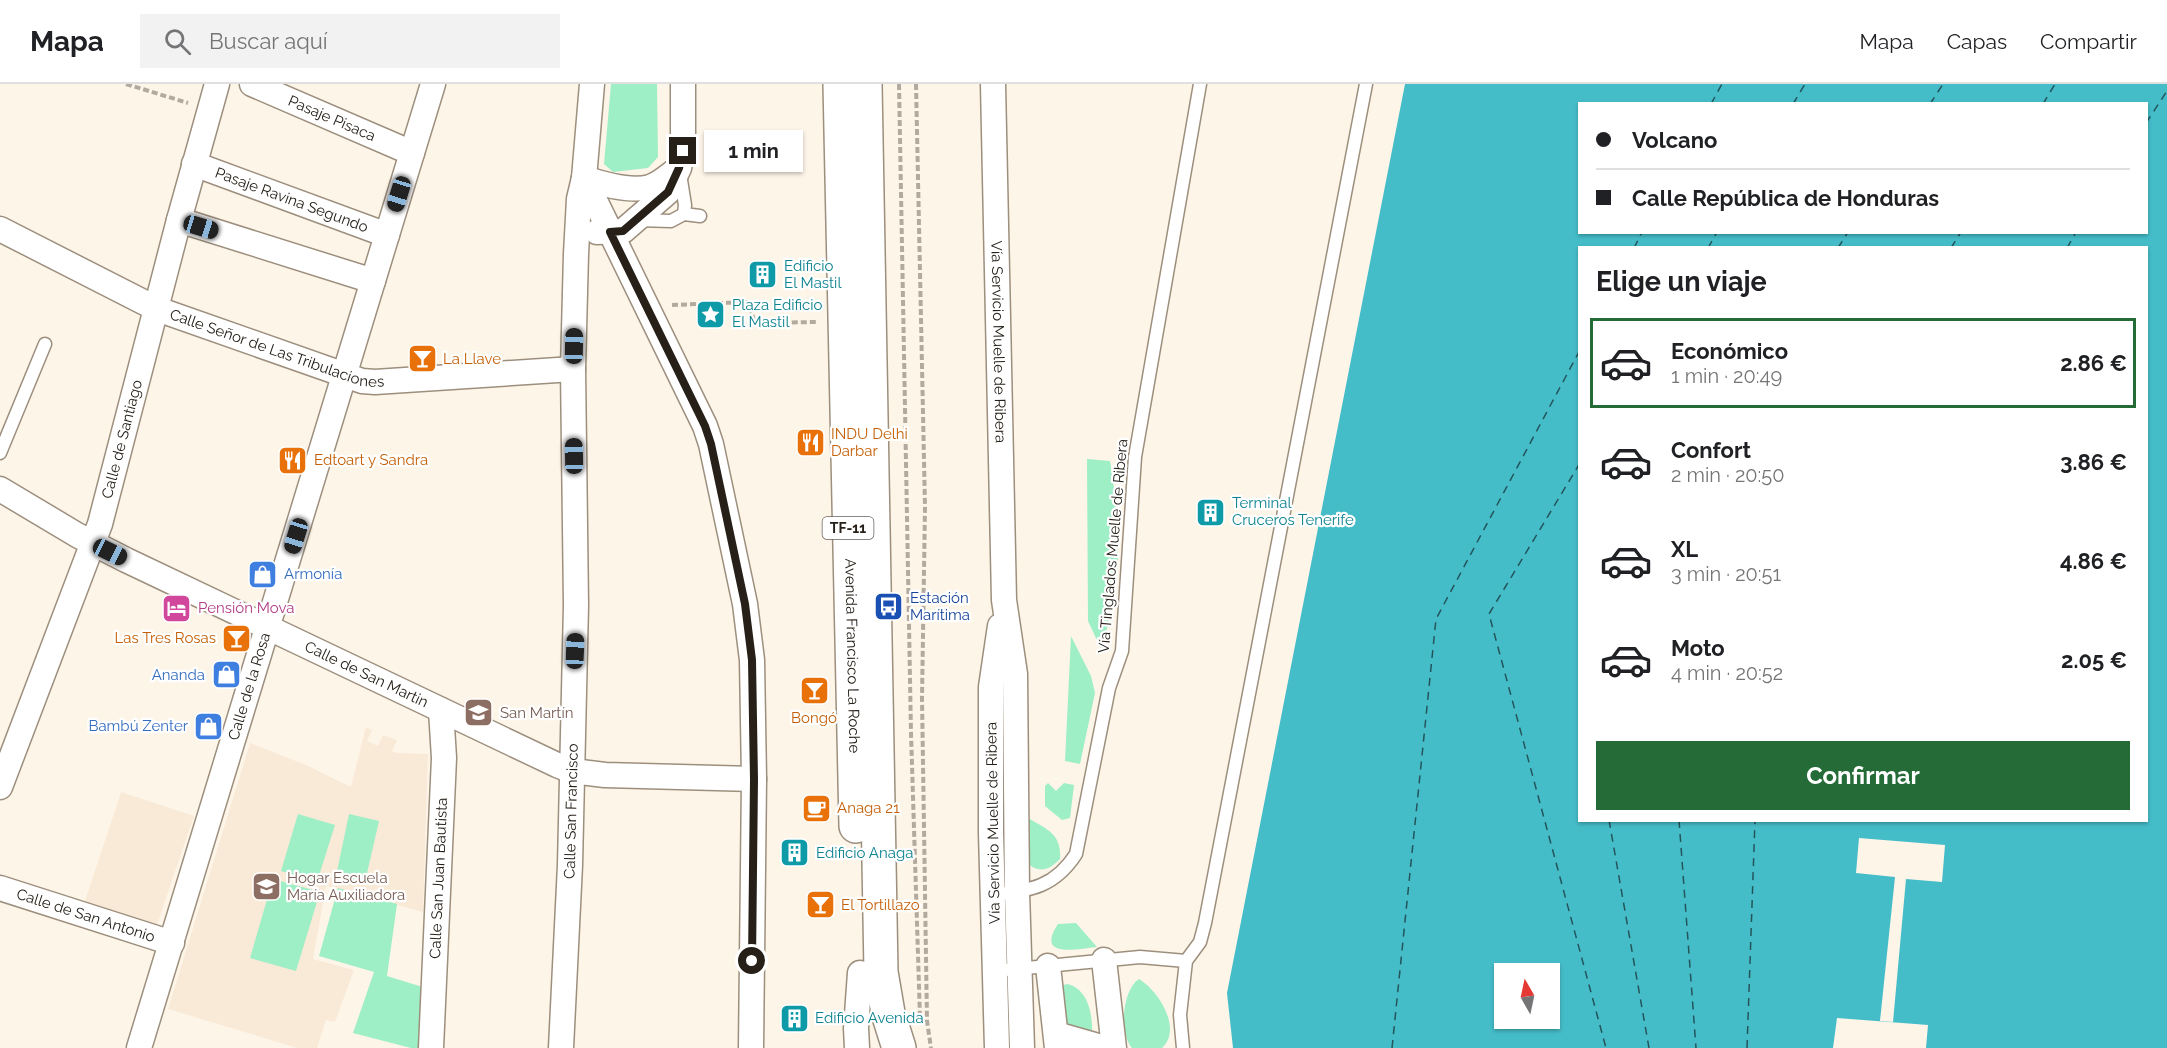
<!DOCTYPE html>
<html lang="es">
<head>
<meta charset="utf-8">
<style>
  body { margin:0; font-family:Raleway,sans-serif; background:#f2f2f2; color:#202124; height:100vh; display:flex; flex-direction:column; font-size:22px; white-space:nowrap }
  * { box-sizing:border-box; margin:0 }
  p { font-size:20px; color:#757577 }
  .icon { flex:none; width:33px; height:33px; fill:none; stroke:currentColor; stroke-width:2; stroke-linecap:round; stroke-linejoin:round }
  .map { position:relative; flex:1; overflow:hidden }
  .drawer { position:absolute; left:1578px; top:162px; width:570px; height:576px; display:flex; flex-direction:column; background:#fff; border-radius:0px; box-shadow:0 2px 4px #0004 }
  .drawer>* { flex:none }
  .top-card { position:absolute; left:1578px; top:18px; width:570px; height:132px; border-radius:0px; box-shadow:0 2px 4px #0004; display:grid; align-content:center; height:132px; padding:0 18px; background:#fff }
  .needle { width:39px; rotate:351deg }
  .fabs { position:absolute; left:1494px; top:879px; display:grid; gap:12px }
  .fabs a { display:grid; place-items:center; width:66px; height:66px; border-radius:0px; background:#fff; box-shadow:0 2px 4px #0004; font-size:30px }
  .end { position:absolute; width:27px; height:27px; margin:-14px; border:8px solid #262019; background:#fff; box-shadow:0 0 0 3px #fff }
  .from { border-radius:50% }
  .bubble { position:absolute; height:42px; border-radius:0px; background:#fff; box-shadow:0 2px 4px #0004; font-size:20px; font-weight:700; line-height:42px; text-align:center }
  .car { position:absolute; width:18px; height:36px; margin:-18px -9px; border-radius:8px; box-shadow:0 0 4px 2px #0007; background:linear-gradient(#222 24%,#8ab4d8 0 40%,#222 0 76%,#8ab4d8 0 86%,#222 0) }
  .top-card b { display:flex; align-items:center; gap:21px; height:57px; font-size:22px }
  .top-card b+b { border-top:2px solid #e0e0e0 }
  .top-card i { width:15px; height:15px; background:#202124 }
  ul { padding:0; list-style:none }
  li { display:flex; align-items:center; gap:18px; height:90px; margin:0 12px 9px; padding:0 6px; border:3px solid transparent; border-radius:0px }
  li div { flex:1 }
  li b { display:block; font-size:22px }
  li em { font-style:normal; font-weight:700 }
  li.on { border-color:#256b37 }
  li>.icon { width:54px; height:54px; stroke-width:1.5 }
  h2 { padding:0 18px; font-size:27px; line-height:72px }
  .action { display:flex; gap:12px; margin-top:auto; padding:12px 18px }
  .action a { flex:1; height:69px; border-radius:0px; background:#256b37; color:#fff; font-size:24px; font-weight:700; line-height:69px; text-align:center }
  header { display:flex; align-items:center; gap:36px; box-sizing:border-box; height:84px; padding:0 30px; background:#fff; border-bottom:2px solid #e0e0e0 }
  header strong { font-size:28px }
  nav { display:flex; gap:33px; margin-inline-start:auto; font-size:21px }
  .search { width:420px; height:54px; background:#f2f2f2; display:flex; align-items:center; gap:15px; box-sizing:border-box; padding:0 21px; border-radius:0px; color:#757577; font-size:22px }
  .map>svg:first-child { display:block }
  .education { fill:#f9ead7 }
  .green { fill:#9eeec6 }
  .water { fill:#45bdc9; fill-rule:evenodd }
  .pier { fill:#fef5e9 }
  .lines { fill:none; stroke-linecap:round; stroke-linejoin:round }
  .ferry { stroke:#23555b; stroke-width:1.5; stroke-dasharray:8 6; stroke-linecap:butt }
  .lane-casing { stroke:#9d8f7d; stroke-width:15 }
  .street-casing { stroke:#9d8f7d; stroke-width:27 }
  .primary-casing { stroke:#9d8f7d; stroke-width:36 }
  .path { stroke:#b2aa9f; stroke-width:4; stroke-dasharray:6 3; stroke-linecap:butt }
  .lane { stroke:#fff; stroke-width:12 }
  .street { stroke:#fff; stroke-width:24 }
  .primary { stroke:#fff; stroke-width:33 }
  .route { stroke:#262019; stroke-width:8 }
  .labels { text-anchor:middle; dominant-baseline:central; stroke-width:4.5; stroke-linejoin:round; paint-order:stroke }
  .shield { fill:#fff; stroke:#67635e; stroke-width:1.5 }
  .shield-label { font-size:14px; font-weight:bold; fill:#262019 }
  .street-label { font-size:15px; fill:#262019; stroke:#fff }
  .culture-label { font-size:15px; fill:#0d838f; stroke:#fff; text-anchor:start }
  .food-label { font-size:15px; fill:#c56008; stroke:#fff; text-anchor:start }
  .shop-label { font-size:15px; fill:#366cbe; stroke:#fff; text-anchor:end }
  .transit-label { font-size:15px; fill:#164399; stroke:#fff; text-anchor:start }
  .hotel-label { font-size:15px; fill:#b23c85; stroke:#fff; text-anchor:start }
  .education-label { font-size:15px; fill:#785e54; stroke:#fff; text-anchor:start }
</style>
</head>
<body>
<header>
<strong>Mapa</strong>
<div class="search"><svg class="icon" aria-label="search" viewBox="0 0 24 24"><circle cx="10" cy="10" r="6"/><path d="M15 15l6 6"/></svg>Buscar aquí</div>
<nav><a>Mapa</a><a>Capas</a><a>Compartir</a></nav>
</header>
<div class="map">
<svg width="2167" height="964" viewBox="0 0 2167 964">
  <rect width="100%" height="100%" fill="#fef5e9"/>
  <path class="education" d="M 366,643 L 372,646 L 367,657 L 378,662 L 383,651 L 397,656 L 392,667 L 397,669 L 428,670 L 423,828 L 326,802 L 313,875 L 354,886 L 335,938 L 326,936 L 317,964 L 297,964 L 168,925 L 250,659 L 306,681 L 351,703 Z
    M 121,708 L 194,732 L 157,841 L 85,817 Z"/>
  <path class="green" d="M 611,0 L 657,0 L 658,73 L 648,84 L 613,88 L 604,80 Z
    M 1087,375 L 1110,377 C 1116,414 1120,451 1117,489 C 1115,515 1107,542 1102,567 L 1088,537 Z
    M 1071,552 L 1091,592 L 1095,609 L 1080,680 L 1065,677 Z
    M 1048,699 L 1056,707 L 1064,699 L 1074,701 L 1070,734 L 1062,736 L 1045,722 L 1045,702 Z
    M 298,730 L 335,741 L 317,798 L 281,787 Z
    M 349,730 L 379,737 L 365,798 L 336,792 Z
    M 1025,732 C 1045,745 1062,748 1060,775 C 1054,781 1047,787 1038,785 C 1018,782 1025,747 1025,732 Z
    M 273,795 L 320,808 L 296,887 L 250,874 Z
    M 338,804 L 397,820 L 387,892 L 429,905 L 422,964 L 411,964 L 353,949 L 374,888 L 319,872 Z
    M 1076,839 L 1097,863 C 1077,865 1035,875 1058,840 Z
    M 1139,895 C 1158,906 1183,945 1162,964 L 1132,964 C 1119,949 1122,906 1139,895 Z
    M 1068,900 C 1089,906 1093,932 1092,951 L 1066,946 L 1058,902 Z"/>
  <path class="water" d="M 1405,0 L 2167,0 L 2167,964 L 1926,964 L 1928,941 L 1837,934 L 1833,964 L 1233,964 L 1227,909 ZM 1580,20 L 2146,20 L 2146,148 L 1580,148 ZM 1580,164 L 2146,164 L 2146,736 L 1580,736 ZM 1504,890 L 1550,890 L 1550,934 L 1504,934 Z"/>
  <path class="pier" d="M 1859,754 L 1945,761 L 1942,798 L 1906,795 L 1893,938 L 1880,937 L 1895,793 L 1856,789 Z"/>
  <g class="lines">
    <path class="ferry" d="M 1711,20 L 1722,0
      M 1793,20 L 1805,0
      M 1930,20 L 1943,0
      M 2043,20 L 2055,0
      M 2146,39 L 2167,7
      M 1634,164 L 1642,148
      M 1708,164 L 1717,148
      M 1838,164 L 1848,148
      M 1951,164 L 1961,148
      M 2067,164 L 2076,148
      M 1580,379 L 1489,530 L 1606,964
      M 1580,567 L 1580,572
      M 1609,736 L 1649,964
      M 1679,736 L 1696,964
      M 1392,964 L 1436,535 L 1580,266
      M 1747,964 L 1755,736"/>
    <defs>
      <path id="lane" d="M 684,130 L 700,132
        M 637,136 L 671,137 L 684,130 L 685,121 L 680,90
        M 0,369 L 45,260
        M 993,811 C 1030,806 1054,804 1076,770 L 1109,604 L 1122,567 L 1135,373 L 1200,0
        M 995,887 L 1140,873 L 1186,877
        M 1183,964 L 1180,931 L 1186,877 L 1200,858 L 1205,839 L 1366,0"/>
      <g id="street">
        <path id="s1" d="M 252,0 L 412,69"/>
        <path id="s2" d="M 993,0 L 1004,516 L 1015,590 L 1017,808 L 1022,964"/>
        <path id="s3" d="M 194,80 L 387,151"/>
        <path d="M 584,94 L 705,342 L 711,360 L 745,520 L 752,576 L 754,695 L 751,964"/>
        <path d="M 584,94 C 602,100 631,108 650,103 C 659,100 667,93 675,87"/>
        <path d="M 179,136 L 373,197"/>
        <path id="s4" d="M 0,145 L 157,225 L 362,297 L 375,298 L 573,285"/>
        <path d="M 597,148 L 623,147 L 668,108 L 679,84 L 683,67 L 683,0"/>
        <path id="s5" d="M 0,405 L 77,451 L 126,476 L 557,681 L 572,687 L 605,691 L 754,695"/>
        <path id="s6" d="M 0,703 L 100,440 L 179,136 L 217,0"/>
        <path id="s7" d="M 0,804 L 172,859"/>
        <path d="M 1104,876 L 1114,964"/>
        <path d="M 1048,882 L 1057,964"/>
        <path d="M 1056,950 L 1105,964"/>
        <path id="s8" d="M 139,964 L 433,0"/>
        <path id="s9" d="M 431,964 L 444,674 L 441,626"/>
        <path id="s10" d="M 561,964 L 570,781 L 576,521 L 573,285 L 576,170 L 579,115 L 584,94 L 592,0"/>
        <path d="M 857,964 L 856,944 L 860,889"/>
        <path d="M 997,964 L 991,749 L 991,603 L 1000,542"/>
      </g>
      <g id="primary">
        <path id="s11" d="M 840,0 L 856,742"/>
        <path d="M 865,0 L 881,888 L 888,929 L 899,964"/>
      </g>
    </defs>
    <use href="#lane" class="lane-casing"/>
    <use href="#street" class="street-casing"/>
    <use href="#primary" class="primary-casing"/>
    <path class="path" d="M 126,0 L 188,19
      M 899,0 L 911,649 L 920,934
      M 916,0 L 925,423 L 922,614 L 927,937 L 931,964
      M 672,221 L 748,218 L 755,239 L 817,238"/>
    <use href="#lane" class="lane"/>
    <use href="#street" class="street"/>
    <use href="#primary" class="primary"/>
  </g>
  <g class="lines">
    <path class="route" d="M 683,67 L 679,84 L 668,108 L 623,147 L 610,148 L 705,342 L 711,360 L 745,520 L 752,576 L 754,695 L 752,877"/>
  </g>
  <defs>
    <symbol id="building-square" viewBox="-11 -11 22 22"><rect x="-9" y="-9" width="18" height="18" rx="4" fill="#0f9aa8" stroke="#fff"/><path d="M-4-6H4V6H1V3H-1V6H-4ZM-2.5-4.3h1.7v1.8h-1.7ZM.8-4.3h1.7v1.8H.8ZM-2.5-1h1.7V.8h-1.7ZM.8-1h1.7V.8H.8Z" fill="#fff"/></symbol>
    <symbol id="sight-square" viewBox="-11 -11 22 22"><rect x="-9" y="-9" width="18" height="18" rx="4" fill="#0f9aa8" stroke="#fff"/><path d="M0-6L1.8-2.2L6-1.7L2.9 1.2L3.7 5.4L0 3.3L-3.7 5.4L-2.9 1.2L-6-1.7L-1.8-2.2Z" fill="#fff"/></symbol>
    <symbol id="bar-square" viewBox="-11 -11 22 22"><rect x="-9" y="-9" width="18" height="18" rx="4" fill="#e8710a" stroke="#fff"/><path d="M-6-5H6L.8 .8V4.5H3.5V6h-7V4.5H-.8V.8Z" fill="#fff"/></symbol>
    <symbol id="restaurant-square" viewBox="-11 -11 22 22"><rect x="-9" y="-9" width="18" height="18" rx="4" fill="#e8710a" stroke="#fff"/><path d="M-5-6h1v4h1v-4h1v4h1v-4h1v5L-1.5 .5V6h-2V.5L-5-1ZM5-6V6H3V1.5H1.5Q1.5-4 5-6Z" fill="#fff"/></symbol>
    <symbol id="shop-square" viewBox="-11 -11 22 22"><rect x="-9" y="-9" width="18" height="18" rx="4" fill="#3f7fe0" stroke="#fff"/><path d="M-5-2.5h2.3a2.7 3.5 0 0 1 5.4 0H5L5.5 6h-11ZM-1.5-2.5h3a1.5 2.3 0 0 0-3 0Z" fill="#fff"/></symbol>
    <symbol id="bus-square" viewBox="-11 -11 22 22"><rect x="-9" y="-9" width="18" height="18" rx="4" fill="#1a4fb4" stroke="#fff"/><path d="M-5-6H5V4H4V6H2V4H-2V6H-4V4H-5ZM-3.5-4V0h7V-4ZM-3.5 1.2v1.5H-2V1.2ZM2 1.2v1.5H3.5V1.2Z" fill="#fff"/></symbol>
    <symbol id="hotel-square" viewBox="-11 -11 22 22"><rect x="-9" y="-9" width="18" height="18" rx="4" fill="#d1479c" stroke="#fff"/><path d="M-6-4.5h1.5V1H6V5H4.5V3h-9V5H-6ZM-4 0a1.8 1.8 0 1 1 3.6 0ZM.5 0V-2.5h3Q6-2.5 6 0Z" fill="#fff"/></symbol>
    <symbol id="school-square" viewBox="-11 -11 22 22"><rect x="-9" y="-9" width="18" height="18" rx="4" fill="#8d6e63" stroke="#fff"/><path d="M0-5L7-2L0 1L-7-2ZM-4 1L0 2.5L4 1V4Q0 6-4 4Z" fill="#fff"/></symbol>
    <symbol id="cafe-square" viewBox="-11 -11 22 22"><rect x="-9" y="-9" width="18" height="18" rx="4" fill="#e8710a" stroke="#fff"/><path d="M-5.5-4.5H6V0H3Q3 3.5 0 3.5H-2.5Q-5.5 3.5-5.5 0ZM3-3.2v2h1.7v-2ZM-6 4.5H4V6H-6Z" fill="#fff"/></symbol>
  </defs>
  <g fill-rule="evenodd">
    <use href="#building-square" x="746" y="174" width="33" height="33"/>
    <use href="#sight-square" x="694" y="214" width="33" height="33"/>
    <use href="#bar-square" x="406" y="258" width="33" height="33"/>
    <use href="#restaurant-square" x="794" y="342" width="33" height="33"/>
    <use href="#restaurant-square" x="276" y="360" width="33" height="33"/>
    <use href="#building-square" x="1194" y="412" width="33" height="33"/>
    <use href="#shop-square" x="246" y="474" width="33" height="33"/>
    <use href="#bus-square" x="872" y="506" width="33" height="33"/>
    <use href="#hotel-square" x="160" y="508" width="33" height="33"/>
    <use href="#bar-square" x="220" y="538" width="33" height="33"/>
    <use href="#shop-square" x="210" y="574" width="33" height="33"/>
    <use href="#bar-square" x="798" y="590" width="33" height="33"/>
    <use href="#school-square" x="462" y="612" width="33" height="33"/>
    <use href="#shop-square" x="192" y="626" width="33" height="33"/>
    <use href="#cafe-square" x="800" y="708" width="33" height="33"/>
    <use href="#building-square" x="778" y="752" width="33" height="33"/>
    <use href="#school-square" x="250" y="786" width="33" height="33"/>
    <use href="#bar-square" x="804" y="804" width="33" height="33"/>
    <use href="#building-square" x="778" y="918" width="33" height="33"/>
  </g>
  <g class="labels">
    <rect class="shield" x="822.5" y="433" width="51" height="22" rx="4.5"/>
    <g class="shield-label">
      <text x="848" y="444">TF-11</text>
    </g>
    <g class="street-label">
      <text stroke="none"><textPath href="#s1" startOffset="87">Pasaje Pisaca</textPath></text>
      <text stroke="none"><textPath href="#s3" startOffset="104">Pasaje Ravina Segundo</textPath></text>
      <text stroke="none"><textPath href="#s2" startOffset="258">Vía Servicio Muelle de Ribera</textPath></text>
      <text stroke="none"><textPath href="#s4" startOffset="303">Calle Señor de Las Tribulaciones</textPath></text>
      <text stroke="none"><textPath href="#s6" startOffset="369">Calle de Santiago</textPath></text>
      <text transform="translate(1113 462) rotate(-85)">Vía Tinglados Muelle de Ribera</text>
      <text stroke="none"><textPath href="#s11" startOffset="572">Avenida Francisco La Roche</textPath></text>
      <text stroke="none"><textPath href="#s5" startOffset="411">Calle de San Martin</textPath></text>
      <text stroke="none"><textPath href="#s8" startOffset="378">Calle de la Rosa</textPath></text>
      <text stroke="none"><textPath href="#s10" startOffset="237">Calle San Francisco</textPath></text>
      <text transform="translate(993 739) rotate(-91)">Vía Servicio Muelle de Ribera</text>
      <text stroke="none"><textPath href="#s9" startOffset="170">Calle San Juan Bautista</textPath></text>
      <text stroke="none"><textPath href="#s7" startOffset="90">Calle de San Antonio</textPath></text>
    </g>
    <g class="culture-label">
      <text x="784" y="182">Edificio<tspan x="784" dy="17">El Mastil</tspan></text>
      <text x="732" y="221">Plaza Edificio<tspan x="732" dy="17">El Mastil</tspan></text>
      <text x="1232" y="419">Terminal<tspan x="1232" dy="17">Cruceros Tenerife</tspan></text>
      <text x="816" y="769">Edificio Anaga</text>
      <text x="815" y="934">Edificio Avenida</text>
    </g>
    <g class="food-label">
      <text x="443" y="275">La Llave</text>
      <text x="831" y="350">INDU Delhi<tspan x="831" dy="17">Darbar</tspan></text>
      <text x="314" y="376">Edtoart y Sandra</text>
      <text x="216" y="554" text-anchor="end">Las Tres Rosas</text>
      <text x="814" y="634" text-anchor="middle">Bongó</text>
      <text x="837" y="724">Anaga 21</text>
      <text x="841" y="821">El Tortillazo</text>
    </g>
    <g class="shop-label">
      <text x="284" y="490" text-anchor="start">Armonía</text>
      <text x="205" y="591">Ananda</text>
      <text x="188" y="642">Bambú Zenter</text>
    </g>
    <g class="transit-label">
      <text x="910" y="514">Estación<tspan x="910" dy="17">Marítima</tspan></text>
    </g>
    <g class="hotel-label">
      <text x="198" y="524">Pensión Mova</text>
    </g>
    <g class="education-label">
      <text x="500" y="629">San Martín</text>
      <text x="287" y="794">Hogar Escuela<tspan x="287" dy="17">María Auxiliadora</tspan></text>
    </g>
  </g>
</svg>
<div class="fabs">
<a><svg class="needle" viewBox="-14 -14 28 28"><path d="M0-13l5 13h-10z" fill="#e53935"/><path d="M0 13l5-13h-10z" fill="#757577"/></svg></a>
</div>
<i class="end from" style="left:752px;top:877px"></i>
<i class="end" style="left:683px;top:67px"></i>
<div class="bubble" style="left:704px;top:46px;width:99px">1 min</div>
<i class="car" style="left:399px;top:110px;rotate:197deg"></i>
<i class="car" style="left:201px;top:143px;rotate:107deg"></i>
<i class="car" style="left:574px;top:262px;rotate:1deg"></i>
<i class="car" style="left:574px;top:372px;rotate:359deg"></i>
<i class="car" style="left:296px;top:452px;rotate:197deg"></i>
<i class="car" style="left:110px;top:468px;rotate:116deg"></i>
<i class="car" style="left:575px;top:567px;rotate:2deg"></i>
<div class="top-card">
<b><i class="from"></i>Volcano</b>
<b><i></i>Calle República de Honduras</b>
</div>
<section class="drawer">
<h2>Elige un viaje</h2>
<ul>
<li class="on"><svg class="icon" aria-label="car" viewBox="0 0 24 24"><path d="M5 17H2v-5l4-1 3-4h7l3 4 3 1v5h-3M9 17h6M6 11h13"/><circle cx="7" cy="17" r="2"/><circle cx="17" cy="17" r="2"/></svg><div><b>Económico</b><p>1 min · 20:49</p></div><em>2.86 €</em></li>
<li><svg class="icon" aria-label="car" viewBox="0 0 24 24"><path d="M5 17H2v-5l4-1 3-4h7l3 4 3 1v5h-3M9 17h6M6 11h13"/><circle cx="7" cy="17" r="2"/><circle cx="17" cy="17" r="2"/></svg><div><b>Confort</b><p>2 min · 20:50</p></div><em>3.86 €</em></li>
<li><svg class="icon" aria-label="car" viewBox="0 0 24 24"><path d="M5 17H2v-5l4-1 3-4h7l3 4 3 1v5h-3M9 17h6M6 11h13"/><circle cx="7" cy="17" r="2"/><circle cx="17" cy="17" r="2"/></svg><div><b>XL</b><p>3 min · 20:51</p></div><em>4.86 €</em></li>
<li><svg class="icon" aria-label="car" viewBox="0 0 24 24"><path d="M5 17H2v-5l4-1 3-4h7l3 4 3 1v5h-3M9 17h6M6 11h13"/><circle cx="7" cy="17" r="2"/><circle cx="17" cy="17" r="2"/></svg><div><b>Moto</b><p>4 min · 20:52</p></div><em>2.05 €</em></li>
</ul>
<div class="action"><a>Confirmar</a></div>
</section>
</div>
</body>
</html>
